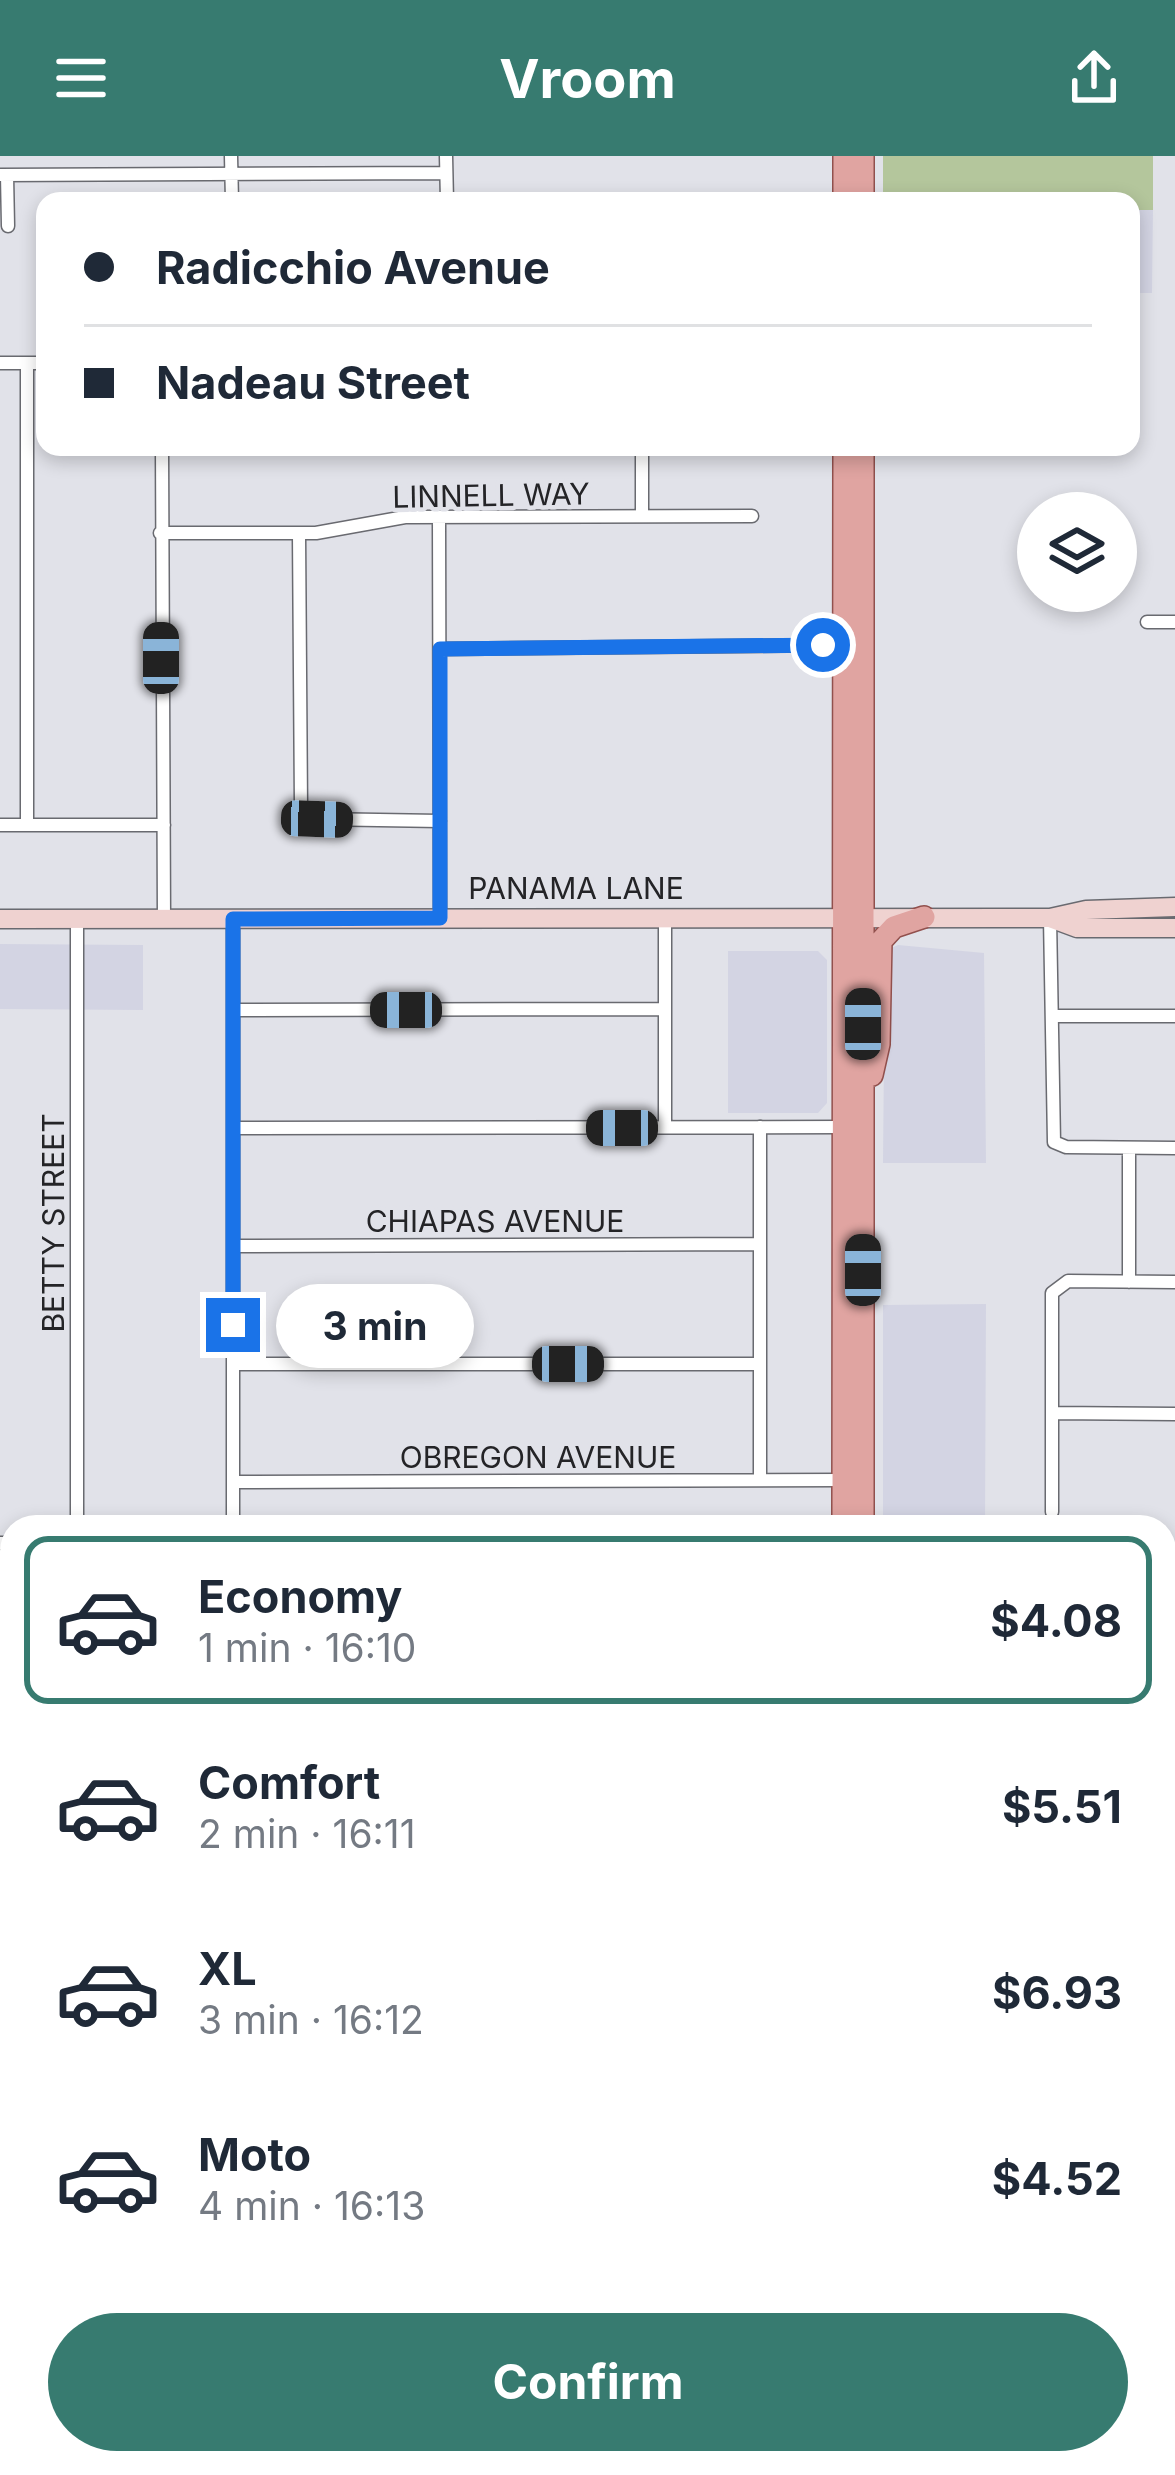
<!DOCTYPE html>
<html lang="en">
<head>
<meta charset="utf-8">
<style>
  body { margin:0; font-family:Inter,sans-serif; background:#f6f6f7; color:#1f2937; height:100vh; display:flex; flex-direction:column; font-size:45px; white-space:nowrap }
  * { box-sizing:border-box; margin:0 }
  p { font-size:39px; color:#747a83 }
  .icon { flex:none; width:66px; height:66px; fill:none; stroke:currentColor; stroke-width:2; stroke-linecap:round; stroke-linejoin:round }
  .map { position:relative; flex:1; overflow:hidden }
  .panel { position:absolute; left:0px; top:1359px; width:1176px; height:960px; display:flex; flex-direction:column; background:#fff; border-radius:36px 36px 0 0; box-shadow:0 6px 18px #0003 }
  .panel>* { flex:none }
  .banner { position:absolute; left:36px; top:36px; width:1104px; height:264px; border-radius:24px; box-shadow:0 6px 18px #0003; display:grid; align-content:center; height:264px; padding:0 48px; background:#fff }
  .controls { position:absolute; left:1017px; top:336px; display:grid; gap:24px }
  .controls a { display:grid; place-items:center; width:120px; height:120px; border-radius:50%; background:#fff; box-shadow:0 6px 18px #0003; font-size:60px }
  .end { position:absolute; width:54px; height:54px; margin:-27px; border:15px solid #1a73e8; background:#fff; box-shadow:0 0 0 6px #fff }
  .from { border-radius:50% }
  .bubble { position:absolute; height:84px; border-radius:42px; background:#fff; box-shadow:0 6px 18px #0003; font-size:39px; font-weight:700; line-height:84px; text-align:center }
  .car { position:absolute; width:36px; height:72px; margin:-36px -18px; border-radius:15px; box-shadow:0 0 9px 3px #0007; background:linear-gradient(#222 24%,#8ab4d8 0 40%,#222 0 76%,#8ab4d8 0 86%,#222 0) }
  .banner b { display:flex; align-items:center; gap:42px; height:114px; font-size:45px }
  .banner b+b { border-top:3px solid #e0e1e3 }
  .banner i { width:30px; height:30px; background:#1f2937 }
  ul { padding:21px 0 0; list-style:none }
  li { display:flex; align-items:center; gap:36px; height:168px; margin:0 24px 18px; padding:0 24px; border:6px solid transparent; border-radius:24px }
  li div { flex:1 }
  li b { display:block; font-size:45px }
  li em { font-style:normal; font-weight:700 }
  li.current { border-color:#377b70 }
  li>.icon { width:108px; height:108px; stroke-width:1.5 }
  .primary-button { display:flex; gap:24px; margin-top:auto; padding:24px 48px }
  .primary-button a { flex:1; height:138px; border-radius:72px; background:#377b70; color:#fff; font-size:48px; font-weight:700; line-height:138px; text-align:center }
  header { display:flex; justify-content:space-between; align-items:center; height:156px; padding:0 48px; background:#377b70; color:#fff; font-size:54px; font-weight:700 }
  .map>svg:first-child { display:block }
  .built { fill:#d3d4e3 }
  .green { fill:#b4c69c }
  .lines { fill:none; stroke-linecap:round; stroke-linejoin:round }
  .canal { stroke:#5a9d9e; stroke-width:10 }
  .minor-casing { stroke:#696a70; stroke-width:15 }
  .tertiary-casing { stroke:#696a70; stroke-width:18 }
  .secondary-casing { stroke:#696a70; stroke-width:21 }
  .primary-casing { stroke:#91504d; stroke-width:24 }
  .minor { stroke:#fff; stroke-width:12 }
  .tertiary { stroke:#fff; stroke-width:15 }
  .secondary { stroke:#efd2d0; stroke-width:18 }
  .primary { stroke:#e0a4a1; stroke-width:21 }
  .route { stroke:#1a73e8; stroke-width:15 }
  .labels { text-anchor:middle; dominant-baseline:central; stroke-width:9; stroke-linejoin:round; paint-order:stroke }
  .street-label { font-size:30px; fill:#242427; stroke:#e1e2e9 }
</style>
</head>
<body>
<header><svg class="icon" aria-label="menu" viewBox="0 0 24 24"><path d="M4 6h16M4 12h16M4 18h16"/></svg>Vroom<svg class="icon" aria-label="share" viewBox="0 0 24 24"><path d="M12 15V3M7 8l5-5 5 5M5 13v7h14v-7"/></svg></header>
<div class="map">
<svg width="1175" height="2319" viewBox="0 0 1175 2319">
  <rect width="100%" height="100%" fill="#e1e2e9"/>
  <path class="built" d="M 1131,54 L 1153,54 L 1152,137 L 1131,137 Z
    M 0,788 L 143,789 L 143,854 L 0,853 Z
    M 898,789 L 984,797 L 986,1007 L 883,1007 L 885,795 Z
    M 728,795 L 818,795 L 827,804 L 827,947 L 818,957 L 728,957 Z
    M 986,1148 L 985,1371 L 883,1371 L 883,1149 Z
    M 876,2307 L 1153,2307 L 1153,2319 L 876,2319 Z"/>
  <path class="green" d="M 883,0 L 1153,0 L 1153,54 L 1131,54 L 1131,45 L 883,45 Z
    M 530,2307 L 769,2307 L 769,2319 L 530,2319 Z"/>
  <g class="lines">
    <path class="canal" d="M 1164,1427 L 1175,1427
      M 0,1436 L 12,1436"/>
    <defs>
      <path id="minor" d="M 231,0 L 232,45
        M 446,0 L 447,45
        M 0,19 L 446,17
        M 7,19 L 8,70
        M 0,207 L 45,207
        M 162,291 L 164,763
        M 642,291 L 642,360
        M 439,361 L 440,762
        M 160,377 L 316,377 L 405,361 L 752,360
        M 299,378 L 301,653 L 317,663 L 440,665
        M 1147,466 L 1175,466
        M 440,493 L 843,489
        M 0,669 L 164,669
        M 27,669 L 27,207
        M 233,762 L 233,1371
        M 665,762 L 665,971
        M 1050,762 L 1054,986 L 1066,991 L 1175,992
        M 77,763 L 77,1371
        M 233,854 L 665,853
        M 1052,860 L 1175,860
        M 760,971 L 760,1324
        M 233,972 L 843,971
        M 1129,993 L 1129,1126
        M 233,1090 L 758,1088
        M 233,1208 L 760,1208
        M 1052,1257 L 1175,1258
        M 233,1326 L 843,1324
        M 1052,1356 L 1052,1137 L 1068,1125 L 1175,1126
        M 0,1387 L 12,1387
        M 0,1628 L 12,1628
        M 0,1751 L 12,1751
        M 0,1874 L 12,1874
        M 0,2011 L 12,2011
        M 1166,2014 L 1171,2319
        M 0,2147 L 12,2147
        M 0,2271 L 12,2271
        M 352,2319 L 353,2307"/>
      <path id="tertiary" d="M 1164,2014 L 1175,2014"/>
      <path id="secondary" d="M 1050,762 L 1077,772 L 1175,772
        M 0,763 L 1050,762 L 1086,754 L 1175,751"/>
      <path id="primary" d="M 844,0 L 844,45
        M 863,45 L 863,0
        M 872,919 L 879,888 L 881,785 L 894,771 L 924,761
        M 843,1371 L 844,291
        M 863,1371 L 863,291
        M 843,2319 L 843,2307
        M 862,2319 L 862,2307"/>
    </defs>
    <use href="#minor" class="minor-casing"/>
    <use href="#tertiary" class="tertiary-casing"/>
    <use href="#secondary" class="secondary-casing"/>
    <use href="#primary" class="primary-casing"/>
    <use href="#minor" class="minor"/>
    <use href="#tertiary" class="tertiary"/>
    <use href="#secondary" class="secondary"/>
    <use href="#primary" class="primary"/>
  </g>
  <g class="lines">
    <path class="route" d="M 233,1169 L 233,763 L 440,762 L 440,493 L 823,489"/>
  </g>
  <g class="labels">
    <g class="street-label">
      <text transform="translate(491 339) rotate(-1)">LINNELL WAY</text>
      <text x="576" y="732">PANAMA LANE</text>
      <text x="495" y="1065">CHIAPAS AVENUE</text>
      <text transform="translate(53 1067) rotate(-90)">BETTY STREET</text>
      <text x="538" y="1301">OBREGON AVENUE</text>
    </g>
  </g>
</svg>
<div class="controls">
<a><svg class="icon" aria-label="layers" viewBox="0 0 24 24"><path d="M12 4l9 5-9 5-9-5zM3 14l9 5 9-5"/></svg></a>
</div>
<i class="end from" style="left:823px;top:489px"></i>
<i class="end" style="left:233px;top:1169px"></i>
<div class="bubble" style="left:276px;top:1128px;width:198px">3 min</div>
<i class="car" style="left:161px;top:502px;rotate:0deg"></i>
<i class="car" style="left:317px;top:663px;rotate:92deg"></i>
<i class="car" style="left:406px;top:854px;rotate:270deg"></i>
<i class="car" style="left:863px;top:868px;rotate:0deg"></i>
<i class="car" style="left:622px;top:972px;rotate:270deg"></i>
<i class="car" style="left:863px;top:1114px;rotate:0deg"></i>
<i class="car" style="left:568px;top:1208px;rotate:90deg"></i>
<div class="banner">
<b><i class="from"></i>Radicchio Avenue</b>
<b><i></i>Nadeau Street</b>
</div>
<section class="panel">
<ul>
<li class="current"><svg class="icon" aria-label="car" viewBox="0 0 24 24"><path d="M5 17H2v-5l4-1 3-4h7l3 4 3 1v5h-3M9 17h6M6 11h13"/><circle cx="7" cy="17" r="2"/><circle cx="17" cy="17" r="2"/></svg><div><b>Economy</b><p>1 min · 16:10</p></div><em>$4.08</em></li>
<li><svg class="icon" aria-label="car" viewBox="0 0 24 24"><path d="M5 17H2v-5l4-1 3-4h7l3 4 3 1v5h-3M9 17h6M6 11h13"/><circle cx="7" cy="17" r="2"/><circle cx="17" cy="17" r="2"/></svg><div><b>Comfort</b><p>2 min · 16:11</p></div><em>$5.51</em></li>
<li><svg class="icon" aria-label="car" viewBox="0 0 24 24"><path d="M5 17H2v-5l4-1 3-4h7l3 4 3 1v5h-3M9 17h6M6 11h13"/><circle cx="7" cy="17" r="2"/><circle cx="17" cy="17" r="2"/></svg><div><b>XL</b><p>3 min · 16:12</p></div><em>$6.93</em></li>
<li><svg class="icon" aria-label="car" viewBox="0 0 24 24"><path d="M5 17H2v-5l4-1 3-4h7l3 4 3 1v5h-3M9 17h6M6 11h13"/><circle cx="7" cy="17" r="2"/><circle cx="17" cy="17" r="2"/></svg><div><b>Moto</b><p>4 min · 16:13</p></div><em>$4.52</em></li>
</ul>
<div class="primary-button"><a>Confirm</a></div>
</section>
</div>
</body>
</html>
